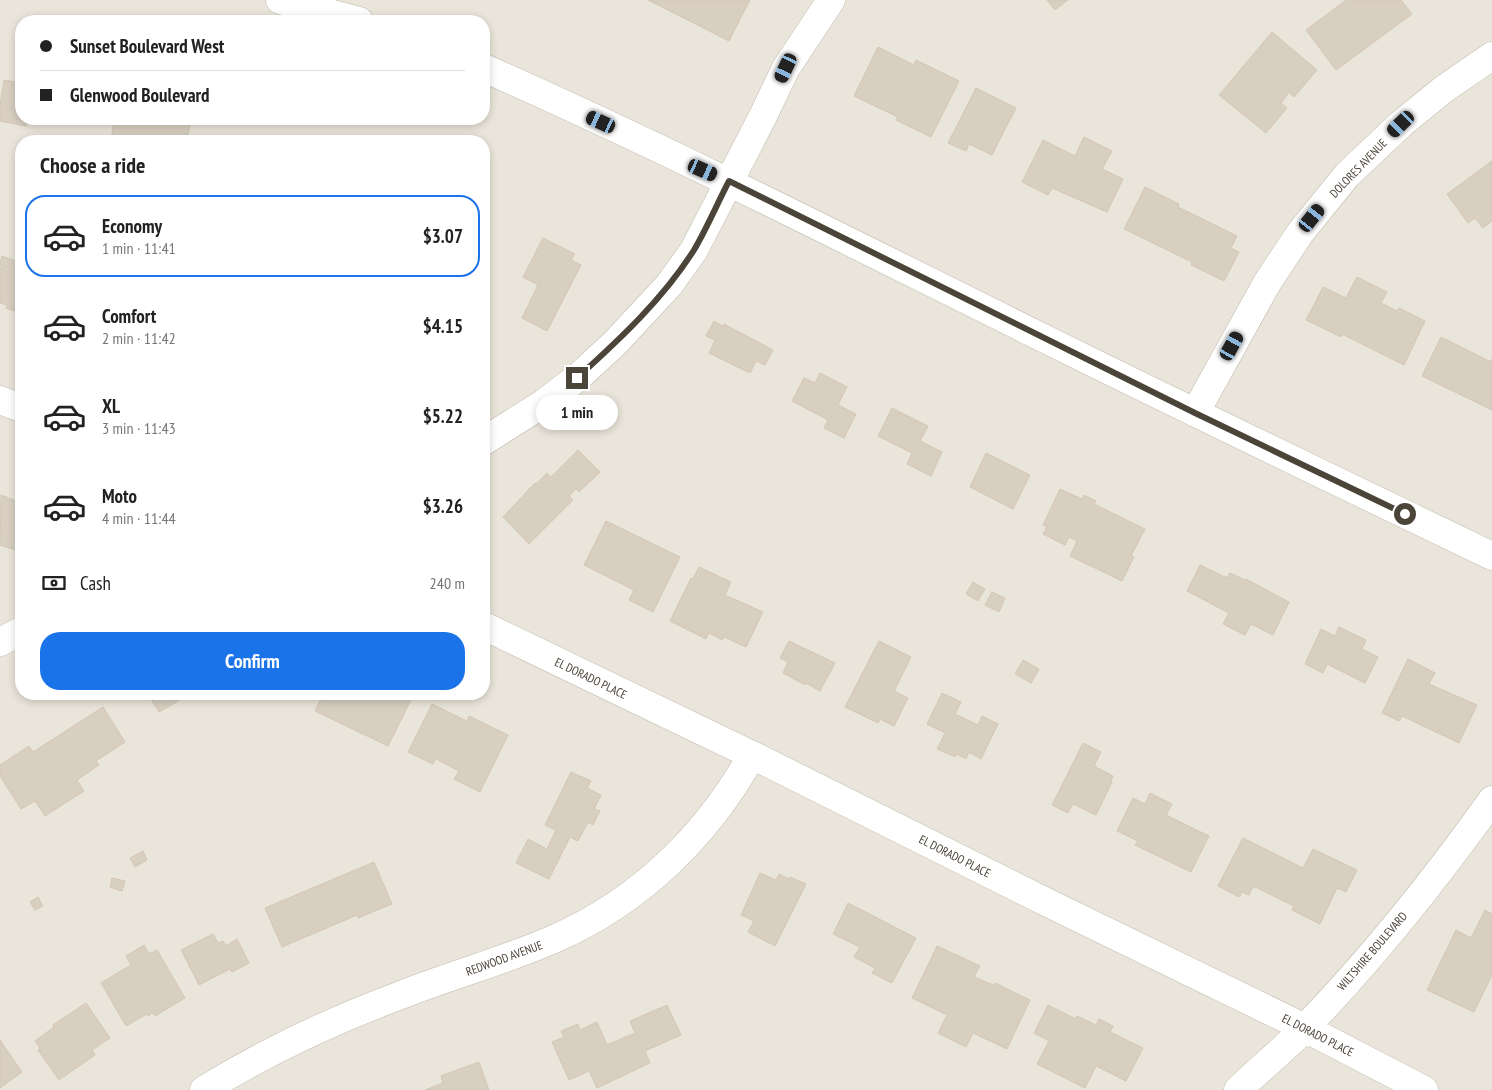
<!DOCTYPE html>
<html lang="en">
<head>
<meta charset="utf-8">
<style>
  body { margin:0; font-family:"PT Sans Narrow",sans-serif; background:#f2f2f2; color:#222; height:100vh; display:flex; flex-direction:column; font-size:19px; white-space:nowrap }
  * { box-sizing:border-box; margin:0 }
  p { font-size:16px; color:#767676 }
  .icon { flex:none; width:28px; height:28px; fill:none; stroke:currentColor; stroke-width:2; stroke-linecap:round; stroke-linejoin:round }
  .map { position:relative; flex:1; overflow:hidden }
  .drawer { position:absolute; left:15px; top:135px; width:475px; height:565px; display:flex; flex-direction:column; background:#fff; border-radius:20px; box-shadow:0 2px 8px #0003 }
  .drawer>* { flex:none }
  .top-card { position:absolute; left:15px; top:15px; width:475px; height:110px; border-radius:20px; box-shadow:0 2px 8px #0003; display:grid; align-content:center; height:110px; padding:0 25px; background:#fff }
  .end { position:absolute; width:22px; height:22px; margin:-11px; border:6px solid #4b4439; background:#fff; box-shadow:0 0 0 2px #fff }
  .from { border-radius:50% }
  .bubble { position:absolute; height:35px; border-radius:18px; background:#fff; box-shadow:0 2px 8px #0003; font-size:16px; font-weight:600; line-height:35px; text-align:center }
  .car { position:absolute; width:15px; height:30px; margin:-15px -8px; border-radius:6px; box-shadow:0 0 4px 1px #0007; background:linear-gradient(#222 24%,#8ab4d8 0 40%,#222 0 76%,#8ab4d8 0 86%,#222 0) }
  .top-card b { display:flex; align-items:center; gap:18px; height:48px; font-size:19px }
  .top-card b+b { border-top:1px solid #e0e0e0 }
  .top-card i { width:12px; height:12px; background:#222 }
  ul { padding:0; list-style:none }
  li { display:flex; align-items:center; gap:15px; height:82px; margin:0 10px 8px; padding:0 15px; border:2px solid transparent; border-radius:20px }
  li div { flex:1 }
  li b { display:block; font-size:19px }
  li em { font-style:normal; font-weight:600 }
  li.on { border-color:#1a73e8 }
  li>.icon { width:45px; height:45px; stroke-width:1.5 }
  h2 { padding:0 25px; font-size:22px; line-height:60px }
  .pay { display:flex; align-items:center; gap:12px; height:55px; padding:0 25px; font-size:19px }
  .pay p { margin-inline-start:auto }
  .primary-button { display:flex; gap:10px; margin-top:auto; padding:10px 25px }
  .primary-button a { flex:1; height:58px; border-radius:20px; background:#1a73e8; color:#fff; font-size:20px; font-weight:600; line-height:58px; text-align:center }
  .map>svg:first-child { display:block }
  .residential { fill:#eae5da; fill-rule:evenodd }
  .building { fill:#d8cfc1; stroke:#d3c7b4 }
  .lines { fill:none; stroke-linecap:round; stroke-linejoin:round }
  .minor-casing { stroke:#c2bbae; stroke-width:29 }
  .minor { stroke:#fff; stroke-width:28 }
  .route { stroke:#4b4439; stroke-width:6 }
  .labels { text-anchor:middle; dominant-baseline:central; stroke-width:4.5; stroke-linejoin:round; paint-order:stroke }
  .street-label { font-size:12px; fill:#4b4439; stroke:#fff }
</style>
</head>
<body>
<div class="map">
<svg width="1492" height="1090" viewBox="0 0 1492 1090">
  <rect width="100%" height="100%" fill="#f6f3ec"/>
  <path class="residential" d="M 0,0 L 1492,0 L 1492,1090 L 0,1090 ZM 21,21 L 484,21 L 484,119 L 21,119 ZM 21,141 L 484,141 L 484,694 L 21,694 Z"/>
  <path class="building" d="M 648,0 L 750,0 L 729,41 Z
    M 1047,0 L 1068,0 L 1055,10 Z
    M 1346,0 L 1401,0 L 1412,14 L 1336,70 L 1306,30 Z
    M 1272,32 L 1317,70 L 1294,97 L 1289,92 L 1281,103 L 1287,108 L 1266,133 L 1219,95 Z
    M 878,47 L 914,65 L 916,60 L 959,81 L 931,137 L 896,120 L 898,117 L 854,96 Z
    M 4,80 L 21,83 L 21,119 L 61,119 L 60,125 L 27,119 L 26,126 L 0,121 L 0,105 Z
    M 976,88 L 1016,108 L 992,155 L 969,144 L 966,151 L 948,143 Z
    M 114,119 L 164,119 L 163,121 L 190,125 L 187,141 L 111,141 Z
    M 1084,137 L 1112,151 L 1102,169 L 1123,179 L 1107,212 L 1052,188 L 1048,195 L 1022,182 L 1043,140 L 1075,156 Z
    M 1492,161 L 1492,221 L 1483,228 L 1475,218 L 1468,223 L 1447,194 Z
    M 1145,187 L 1179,204 L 1178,207 L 1237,236 L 1231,248 L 1239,252 L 1224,281 L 1191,265 L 1192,262 L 1124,229 Z
    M 543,238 L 575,254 L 571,260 L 581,265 L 547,331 L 522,318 L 538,285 L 523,277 Z
    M 2,256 L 21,263 L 21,310 L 15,308 L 14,311 L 6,308 L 7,305 L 0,303 L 0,270 L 2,265 L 0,265 L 0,262 Z
    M 1357,277 L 1387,292 L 1381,303 L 1397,311 L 1399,308 L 1425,321 L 1404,365 L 1342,334 L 1341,337 L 1306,320 L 1323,287 L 1346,298 Z
    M 714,321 L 723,326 L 724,324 L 773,350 L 765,365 L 756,361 L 750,373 L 709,353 L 715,340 L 706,336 Z
    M 1441,337 L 1491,362 L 1492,359 L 1492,410 L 1422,376 Z
    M 820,373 L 847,387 L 838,405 L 856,414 L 844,438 L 824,428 L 828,420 L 792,401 L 804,378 L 815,383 Z
    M 892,408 L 928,426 L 920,441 L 942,452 L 931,476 L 907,464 L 912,453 L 878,436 Z
    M 578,450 L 600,472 L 579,492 L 576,489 L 569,496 L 573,500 L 529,544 L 503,517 L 535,483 L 536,484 L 547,473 L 551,477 Z
    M 986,453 L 1030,475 L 1013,509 L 970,487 Z
    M 1060,489 L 1082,499 L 1084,495 L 1096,501 L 1094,504 L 1145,529 L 1131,556 L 1134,557 L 1122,581 L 1070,556 L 1077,541 L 1069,537 L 1065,545 L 1043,534 L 1047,527 L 1043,525 Z
    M 1,495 L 21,503 L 21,552 L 0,545 Z
    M 606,521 L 680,557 L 653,612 L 629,600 L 634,590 L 584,565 Z
    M 1200,565 L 1227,578 L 1230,573 L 1245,580 L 1246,579 L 1289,602 L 1273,635 L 1251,624 L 1245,635 L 1223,624 L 1229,613 L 1187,591 Z
    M 699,567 L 731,582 L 725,595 L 763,612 L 746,647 L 724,637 L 722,640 L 709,633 L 706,639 L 670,621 L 691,578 L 693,579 Z
    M 973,582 L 985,589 L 978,601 L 966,594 Z
    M 992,592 L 1005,598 L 999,612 L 985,605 Z
    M 1339,627 L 1366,640 L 1362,649 L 1378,657 L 1365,683 L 1327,664 L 1323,673 L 1305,664 L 1321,629 L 1335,636 Z
    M 789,641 L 835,663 L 820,691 L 806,683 L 805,685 L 783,673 L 788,662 L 780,658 Z
    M 879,641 L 911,657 L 894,691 L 908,698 L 894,726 L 880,719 L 878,723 L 845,707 Z
    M 1408,659 L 1435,673 L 1429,684 L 1477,705 L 1459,743 L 1402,716 L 1399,721 L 1382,713 Z
    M 1023,660 L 1039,669 L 1031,683 L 1015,674 Z
    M 942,693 L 961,702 L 955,714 L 978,725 L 982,716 L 998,724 L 981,759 L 969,752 L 966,759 L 956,754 L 955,757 L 937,749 L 945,733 L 927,724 Z
    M 148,694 L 190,694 L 159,712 Z
    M 323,694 L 414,694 L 388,746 L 315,711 Z
    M 432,704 L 467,721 L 469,716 L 508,735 L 480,792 L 454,779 L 459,771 L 436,759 L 433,764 L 408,752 Z
    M 103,707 L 125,742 L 96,761 L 99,765 L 77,780 L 84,791 L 45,816 L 35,801 L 21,809 L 0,776 L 0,765 L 29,746 L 33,752 Z
    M 1083,743 L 1101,752 L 1094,766 L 1113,776 L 1111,781 L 1112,782 L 1096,815 L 1073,804 L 1068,813 L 1052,805 Z
    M 571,772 L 591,781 L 587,788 L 601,795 L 594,809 L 600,811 L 593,825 L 588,822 L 578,841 L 570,837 L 549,879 L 516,863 L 528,839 L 547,849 L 556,830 L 545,825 Z
    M 1150,793 L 1172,804 L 1166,815 L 1209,836 L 1191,872 L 1135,845 L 1138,841 L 1117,831 L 1133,798 L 1145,804 Z
    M 1243,838 L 1303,868 L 1313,849 L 1357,870 L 1346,892 L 1337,888 L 1320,924 L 1292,910 L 1294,906 L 1253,886 L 1249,895 L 1242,892 L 1239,897 L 1218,886 Z
    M 143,851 L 147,860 L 135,867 L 130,858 Z
    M 374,862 L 392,904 L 358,918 L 357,915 L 282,947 L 265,908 Z
    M 760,873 L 776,880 L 779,874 L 789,879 L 790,877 L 806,884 L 775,946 L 748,932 L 754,921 L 741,915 Z
    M 112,878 L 125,881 L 122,891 L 110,887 Z
    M 38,897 L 43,906 L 35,910 L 30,902 Z
    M 848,903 L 916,938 L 892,983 L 872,973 L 875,968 L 854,957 L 860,947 L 833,934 Z
    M 1485,910 L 1492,914 L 1492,975 L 1474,1012 L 1427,990 L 1456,930 L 1471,938 Z
    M 213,934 L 218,943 L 223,941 L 226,946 L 237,939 L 249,963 L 232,972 L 230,969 L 199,985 L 181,950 Z
    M 144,945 L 149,954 L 157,950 L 185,998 L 155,1016 L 153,1013 L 148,1016 L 147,1014 L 126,1026 L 101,983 L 131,965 L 126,956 Z
    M 937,946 L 980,966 L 974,977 L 993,985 L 995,983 L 1030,1000 L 1007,1049 L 973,1033 L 966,1047 L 938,1033 L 947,1015 L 912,998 Z
    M 86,1003 L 110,1038 L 92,1050 L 95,1055 L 59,1080 L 38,1050 L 40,1048 L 35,1041 L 54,1027 L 53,1025 Z
    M 667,1005 L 681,1035 L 645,1051 L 650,1063 L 597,1088 L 589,1071 L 569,1080 L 552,1042 L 564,1037 L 561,1031 L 578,1024 L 580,1030 L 597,1022 L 607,1045 L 635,1033 L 630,1021 Z
    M 1048,1005 L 1076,1019 L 1077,1016 L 1096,1025 L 1099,1019 L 1113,1026 L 1110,1032 L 1143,1048 L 1126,1081 L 1096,1066 L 1085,1088 L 1037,1064 L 1049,1041 L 1034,1033 Z
    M 0,1040 L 22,1072 L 0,1088 Z
    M 479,1062 L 489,1090 L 425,1090 L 443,1083 L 441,1076 Z"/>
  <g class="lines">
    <defs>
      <path id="minor" d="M 280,0 L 359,21
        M 484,68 C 669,150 850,242 1031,332 C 1184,408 1338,482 1492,556
        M 0,400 L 21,408
        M 1195,413 L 1267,283 L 1300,233 L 1347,175 L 1401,124 L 1444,89 L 1492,56
        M 484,441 L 544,403 L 577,378 L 615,343 L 669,285 L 694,250 L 763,116 L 786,68 L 831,0
        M 484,626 L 752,755 L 1042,900 L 1305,1028 L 1424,1090
        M 0,642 L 21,631
        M 204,1090 C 267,1051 331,1021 401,995 C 451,975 504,961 554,939 C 639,902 707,836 752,755
        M 1238,1090 C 1260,1069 1284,1049 1305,1028 C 1373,957 1435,880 1492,800"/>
    </defs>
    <use href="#minor" class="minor-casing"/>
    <use href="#minor" class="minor"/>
  </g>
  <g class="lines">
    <path class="route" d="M 577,378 C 620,339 663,299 694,250 C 707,228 717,204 729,181 L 1195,413 L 1405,514"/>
  </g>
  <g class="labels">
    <g class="street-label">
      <text transform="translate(1358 168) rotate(-46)">DOLORES AVENUE</text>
      <text transform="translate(591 678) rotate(26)">EL DORADO PLACE</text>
      <text transform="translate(955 856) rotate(27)">EL DORADO PLACE</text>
      <text transform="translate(1372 951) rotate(-49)">WILTSHIRE BOULEVARD</text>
      <text transform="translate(504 958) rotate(-20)">REDWOOD AVENUE</text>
      <text transform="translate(1318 1035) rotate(27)">EL DORADO PLACE</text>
    </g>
  </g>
</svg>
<i class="end from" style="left:1405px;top:514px"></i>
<i class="end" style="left:577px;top:378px"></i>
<div class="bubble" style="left:536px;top:395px;width:82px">1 min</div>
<i class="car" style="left:786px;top:68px;rotate:205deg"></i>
<i class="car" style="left:601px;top:122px;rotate:295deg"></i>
<i class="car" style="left:1401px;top:124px;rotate:226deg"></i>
<i class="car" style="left:703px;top:170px;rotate:114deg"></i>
<i class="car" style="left:1312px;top:218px;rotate:39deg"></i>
<i class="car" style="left:1232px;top:346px;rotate:29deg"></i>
<div class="top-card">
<b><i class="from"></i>Sunset Boulevard West</b>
<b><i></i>Glenwood Boulevard</b>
</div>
<section class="drawer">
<h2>Choose a ride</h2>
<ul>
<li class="on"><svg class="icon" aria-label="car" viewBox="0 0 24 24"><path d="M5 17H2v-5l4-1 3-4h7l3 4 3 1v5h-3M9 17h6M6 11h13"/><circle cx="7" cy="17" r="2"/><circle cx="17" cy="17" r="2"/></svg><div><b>Economy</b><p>1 min · 11:41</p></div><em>$3.07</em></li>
<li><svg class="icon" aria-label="car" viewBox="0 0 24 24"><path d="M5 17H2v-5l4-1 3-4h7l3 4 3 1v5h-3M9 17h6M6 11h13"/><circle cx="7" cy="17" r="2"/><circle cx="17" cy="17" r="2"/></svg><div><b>Comfort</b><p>2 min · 11:42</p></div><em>$4.15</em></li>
<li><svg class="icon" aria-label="car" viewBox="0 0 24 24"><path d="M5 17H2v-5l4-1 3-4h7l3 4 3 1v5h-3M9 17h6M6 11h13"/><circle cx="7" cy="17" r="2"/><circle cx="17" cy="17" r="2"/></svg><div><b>XL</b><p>3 min · 11:43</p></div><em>$5.22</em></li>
<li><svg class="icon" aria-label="car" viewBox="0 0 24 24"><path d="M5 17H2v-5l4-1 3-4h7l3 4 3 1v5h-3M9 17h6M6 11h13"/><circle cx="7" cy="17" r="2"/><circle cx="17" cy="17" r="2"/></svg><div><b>Moto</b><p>4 min · 11:44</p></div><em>$3.26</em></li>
</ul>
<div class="pay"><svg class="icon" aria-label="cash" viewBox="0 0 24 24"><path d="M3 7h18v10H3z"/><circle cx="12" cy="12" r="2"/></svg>Cash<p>240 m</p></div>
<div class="primary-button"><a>Confirm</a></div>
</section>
</div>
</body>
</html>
